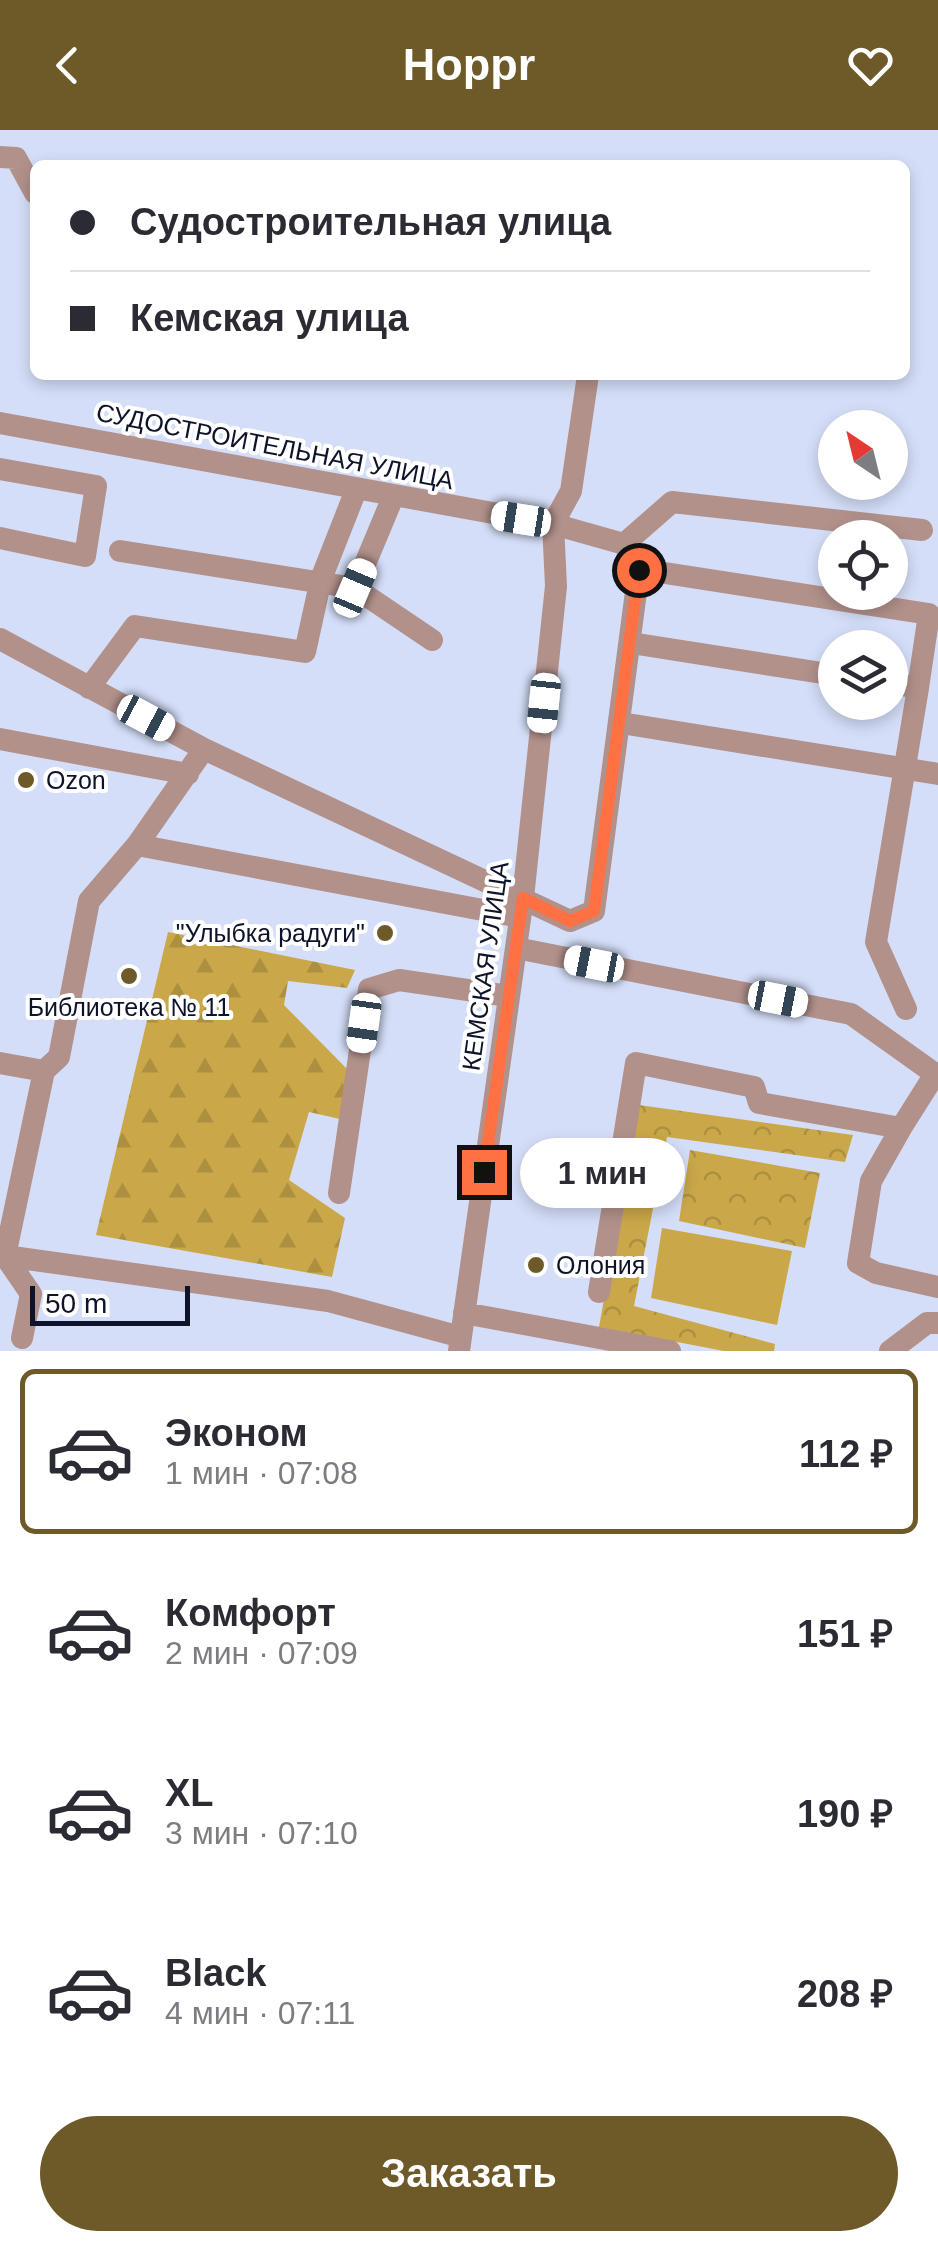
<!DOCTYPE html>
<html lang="ru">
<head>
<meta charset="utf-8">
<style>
  body { margin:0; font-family:Arial,sans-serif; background:#f2f2f3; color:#2b2b33; height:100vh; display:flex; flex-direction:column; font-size:38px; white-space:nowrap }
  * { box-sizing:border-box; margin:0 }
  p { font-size:32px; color:#7c7c81 }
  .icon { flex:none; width:55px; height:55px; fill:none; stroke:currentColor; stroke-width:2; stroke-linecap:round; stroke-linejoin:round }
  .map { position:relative; height:1221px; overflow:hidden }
  .sheet { display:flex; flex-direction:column; background:#fff; flex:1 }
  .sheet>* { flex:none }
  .hud { position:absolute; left:30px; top:30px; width:880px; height:220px; border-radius:15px; box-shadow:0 5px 15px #0003; display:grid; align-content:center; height:220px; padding:0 40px; background:#fff }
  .needle { width:65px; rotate:325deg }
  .fabs { position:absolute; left:818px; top:280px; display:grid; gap:20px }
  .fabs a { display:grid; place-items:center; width:90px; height:90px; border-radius:50%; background:#fff; box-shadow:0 5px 15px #0003; font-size:50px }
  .scale { position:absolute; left:30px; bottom:25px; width:160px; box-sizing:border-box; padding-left:10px; border:5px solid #0d142a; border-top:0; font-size:28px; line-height:35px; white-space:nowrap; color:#0d142a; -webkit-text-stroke:8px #fff; paint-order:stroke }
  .end { position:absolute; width:45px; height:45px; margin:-22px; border:12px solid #ff7043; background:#111; box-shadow:0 0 0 5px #111 }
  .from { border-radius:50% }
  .bubble { position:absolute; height:70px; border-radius:35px; background:#fff; box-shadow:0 5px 15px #0003; font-size:32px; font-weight:700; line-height:70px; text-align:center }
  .car { position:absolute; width:30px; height:60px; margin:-30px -15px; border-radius:12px; box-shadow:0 0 8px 2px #0007; background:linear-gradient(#fff 24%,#345 0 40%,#fff 0 76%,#345 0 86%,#fff 0) }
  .hud b { display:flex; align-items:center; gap:35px; height:95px; font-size:38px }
  .hud b+b { border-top:2px solid #e1e1e2 }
  .hud i { width:25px; height:25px; background:#2b2b33 }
  ul { padding:18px 0 0; list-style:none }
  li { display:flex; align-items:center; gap:30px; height:165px; margin:0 20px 15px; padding:0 20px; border:5px solid transparent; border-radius:15px }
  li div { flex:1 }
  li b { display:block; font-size:38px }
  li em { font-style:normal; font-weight:700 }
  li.on { border-color:#6d5a28 }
  li>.icon { width:90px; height:90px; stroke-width:1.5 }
  .primary-button { display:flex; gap:20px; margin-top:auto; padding:20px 40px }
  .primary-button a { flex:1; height:115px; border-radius:60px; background:#6d5a28; color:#fff; font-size:40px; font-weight:700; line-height:115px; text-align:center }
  header { display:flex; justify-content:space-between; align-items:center; height:130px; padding:0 40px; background:#6d5a28; color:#fff; font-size:45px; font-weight:700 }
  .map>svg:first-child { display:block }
  .forest { fill:url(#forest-firs) }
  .park { fill:url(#park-crowns) }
  .pitch { fill:#caa849 }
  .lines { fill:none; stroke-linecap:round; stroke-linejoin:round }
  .minor { stroke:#b2918b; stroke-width:22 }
  .route { stroke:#ff7043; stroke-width:12 }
  .poi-dot { fill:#6d5a28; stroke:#fff; stroke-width:4 }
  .labels { text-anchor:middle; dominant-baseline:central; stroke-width:8; stroke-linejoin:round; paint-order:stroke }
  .street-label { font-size:25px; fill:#0d142a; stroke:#fff }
  .poi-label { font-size:25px; fill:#0d142a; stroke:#fff; text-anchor:start }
</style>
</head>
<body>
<header><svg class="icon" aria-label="back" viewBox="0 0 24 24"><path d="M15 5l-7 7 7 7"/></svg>Hoppr<svg class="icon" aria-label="heart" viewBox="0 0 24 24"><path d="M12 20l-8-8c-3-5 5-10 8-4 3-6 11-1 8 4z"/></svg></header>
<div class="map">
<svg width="938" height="1221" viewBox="0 0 938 1221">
  <defs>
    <pattern id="forest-firs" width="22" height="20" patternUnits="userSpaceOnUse" patternTransform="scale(2.5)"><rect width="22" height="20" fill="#caa849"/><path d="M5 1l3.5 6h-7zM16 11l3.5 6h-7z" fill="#ac9040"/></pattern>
    <pattern id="park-crowns" width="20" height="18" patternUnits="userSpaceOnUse" patternTransform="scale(2.5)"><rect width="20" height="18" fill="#caa849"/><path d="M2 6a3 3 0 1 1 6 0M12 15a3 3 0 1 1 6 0" fill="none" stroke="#ac9040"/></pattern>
  </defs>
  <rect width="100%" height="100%" fill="#d5def8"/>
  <path class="forest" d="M 168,802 L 355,840 L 347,858 L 288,851 L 284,875 L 349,941 L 340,989 L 309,982 L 289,1050 L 345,1088 L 332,1147 L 96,1105 Z"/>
  <path class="park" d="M 639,975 L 853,1005 L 845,1032 L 667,1007 L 634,1176 L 775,1214 L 774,1221 L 724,1221 L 599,1197 Z
    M 690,1020 L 820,1043 L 805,1118 L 679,1091 Z"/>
  <path class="pitch" d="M 662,1098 L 792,1121 L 777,1195 L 651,1168 Z"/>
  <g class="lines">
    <path class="minor" d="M 0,27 L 16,28 L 35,63
      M 0,293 L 553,394 L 624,414 L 639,439 L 594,781 L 570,791 L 204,619 L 0,509
      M 0,339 L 96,356 L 85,426 L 0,408
      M 624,414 L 672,372 L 922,400
      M 120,421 L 355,458 L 432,510
      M 639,439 L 929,484 L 918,558 L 890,553
      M 355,458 L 393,367
      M 631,513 L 835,545
      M 89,558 L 135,496 L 305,522 L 321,449 L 356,360
      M 621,593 L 938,644
      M 0,609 L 188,644
      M 137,715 L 520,787
      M 516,818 L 851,884 L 938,946
      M 906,879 L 876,812 L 918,558
      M 0,933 L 44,941
      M 901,998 L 935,944
      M 339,1063 L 369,859 L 399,850 L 509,866
      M 5,1126 L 328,1171 L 461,1207
      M 599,1162 L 636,933 L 754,957 L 759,973 L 901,998 L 871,1051 L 858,1133 L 876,1143 L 938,1157
      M 464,1183 L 670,1221
      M 22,1208 L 31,1164 L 5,1126 L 44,941 L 59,927 L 89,771 L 137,715 L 204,619
      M 459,1221 L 523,768 L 556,456 L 553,394 L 571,361 L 588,245
      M 890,1221 L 927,1193 L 938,1193"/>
  </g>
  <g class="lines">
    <path class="route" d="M 484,1042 L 523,768 L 570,791 L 594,781 L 639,440"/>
  </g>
  <g class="poi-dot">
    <circle cx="26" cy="650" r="10"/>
    <circle cx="385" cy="803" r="10"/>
    <circle cx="129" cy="846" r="10"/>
    <circle cx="536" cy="1135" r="10"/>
  </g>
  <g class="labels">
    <g class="street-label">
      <text transform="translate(275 316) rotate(11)">СУДОСТРОИТЕЛЬНАЯ УЛИЦА</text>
      <text transform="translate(485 836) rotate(-82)">КЕМСКАЯ УЛИЦА</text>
    </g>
    <g class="poi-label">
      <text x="46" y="650">Ozon</text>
      <text x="365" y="803" text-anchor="end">"Улыбка радуги"</text>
      <text x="129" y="877" text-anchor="middle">Библиотека № 11</text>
      <text x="556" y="1135">Олония</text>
    </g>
  </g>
</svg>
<div class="fabs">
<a><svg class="needle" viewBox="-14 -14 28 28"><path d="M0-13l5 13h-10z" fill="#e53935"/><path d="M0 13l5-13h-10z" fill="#7c7c81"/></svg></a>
<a><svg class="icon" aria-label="locate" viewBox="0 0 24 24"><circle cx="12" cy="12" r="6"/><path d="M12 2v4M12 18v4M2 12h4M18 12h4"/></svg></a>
<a><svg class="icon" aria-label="layers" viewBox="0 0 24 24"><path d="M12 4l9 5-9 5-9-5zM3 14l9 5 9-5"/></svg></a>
</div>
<div class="scale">50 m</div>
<i class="end from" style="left:639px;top:440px"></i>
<i class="end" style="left:484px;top:1042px"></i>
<div class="bubble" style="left:520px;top:1008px;width:165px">1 мин</div>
<i class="car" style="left:521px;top:389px;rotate:279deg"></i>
<i class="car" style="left:355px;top:458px;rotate:23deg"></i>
<i class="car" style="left:544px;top:573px;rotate:186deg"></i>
<i class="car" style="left:146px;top:588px;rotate:118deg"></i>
<i class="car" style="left:594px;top:834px;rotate:281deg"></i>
<i class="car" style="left:778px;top:869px;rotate:101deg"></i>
<i class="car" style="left:364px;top:893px;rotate:188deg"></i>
<div class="hud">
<b><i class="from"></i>Судостроительная улица</b>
<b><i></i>Кемская улица</b>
</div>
</div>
<section class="sheet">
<ul>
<li class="on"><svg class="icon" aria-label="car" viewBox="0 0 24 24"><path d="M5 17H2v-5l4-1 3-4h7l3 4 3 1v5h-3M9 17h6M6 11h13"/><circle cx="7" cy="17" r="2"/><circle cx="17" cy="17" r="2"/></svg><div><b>Эконом</b><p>1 мин · 07:08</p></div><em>112 ₽</em></li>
<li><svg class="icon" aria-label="car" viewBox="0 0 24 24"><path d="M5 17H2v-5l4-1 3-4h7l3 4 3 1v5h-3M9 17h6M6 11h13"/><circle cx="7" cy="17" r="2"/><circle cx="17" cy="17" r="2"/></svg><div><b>Комфорт</b><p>2 мин · 07:09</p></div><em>151 ₽</em></li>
<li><svg class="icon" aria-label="car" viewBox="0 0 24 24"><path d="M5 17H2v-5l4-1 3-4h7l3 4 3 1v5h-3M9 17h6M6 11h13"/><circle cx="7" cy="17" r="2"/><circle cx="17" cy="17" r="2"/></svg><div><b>XL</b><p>3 мин · 07:10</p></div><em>190 ₽</em></li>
<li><svg class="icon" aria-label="car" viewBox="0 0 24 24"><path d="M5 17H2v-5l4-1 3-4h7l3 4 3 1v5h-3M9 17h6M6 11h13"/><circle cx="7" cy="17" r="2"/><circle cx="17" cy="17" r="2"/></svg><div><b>Black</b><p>4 мин · 07:11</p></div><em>208 ₽</em></li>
</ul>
<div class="primary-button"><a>Заказать</a></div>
</section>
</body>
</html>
